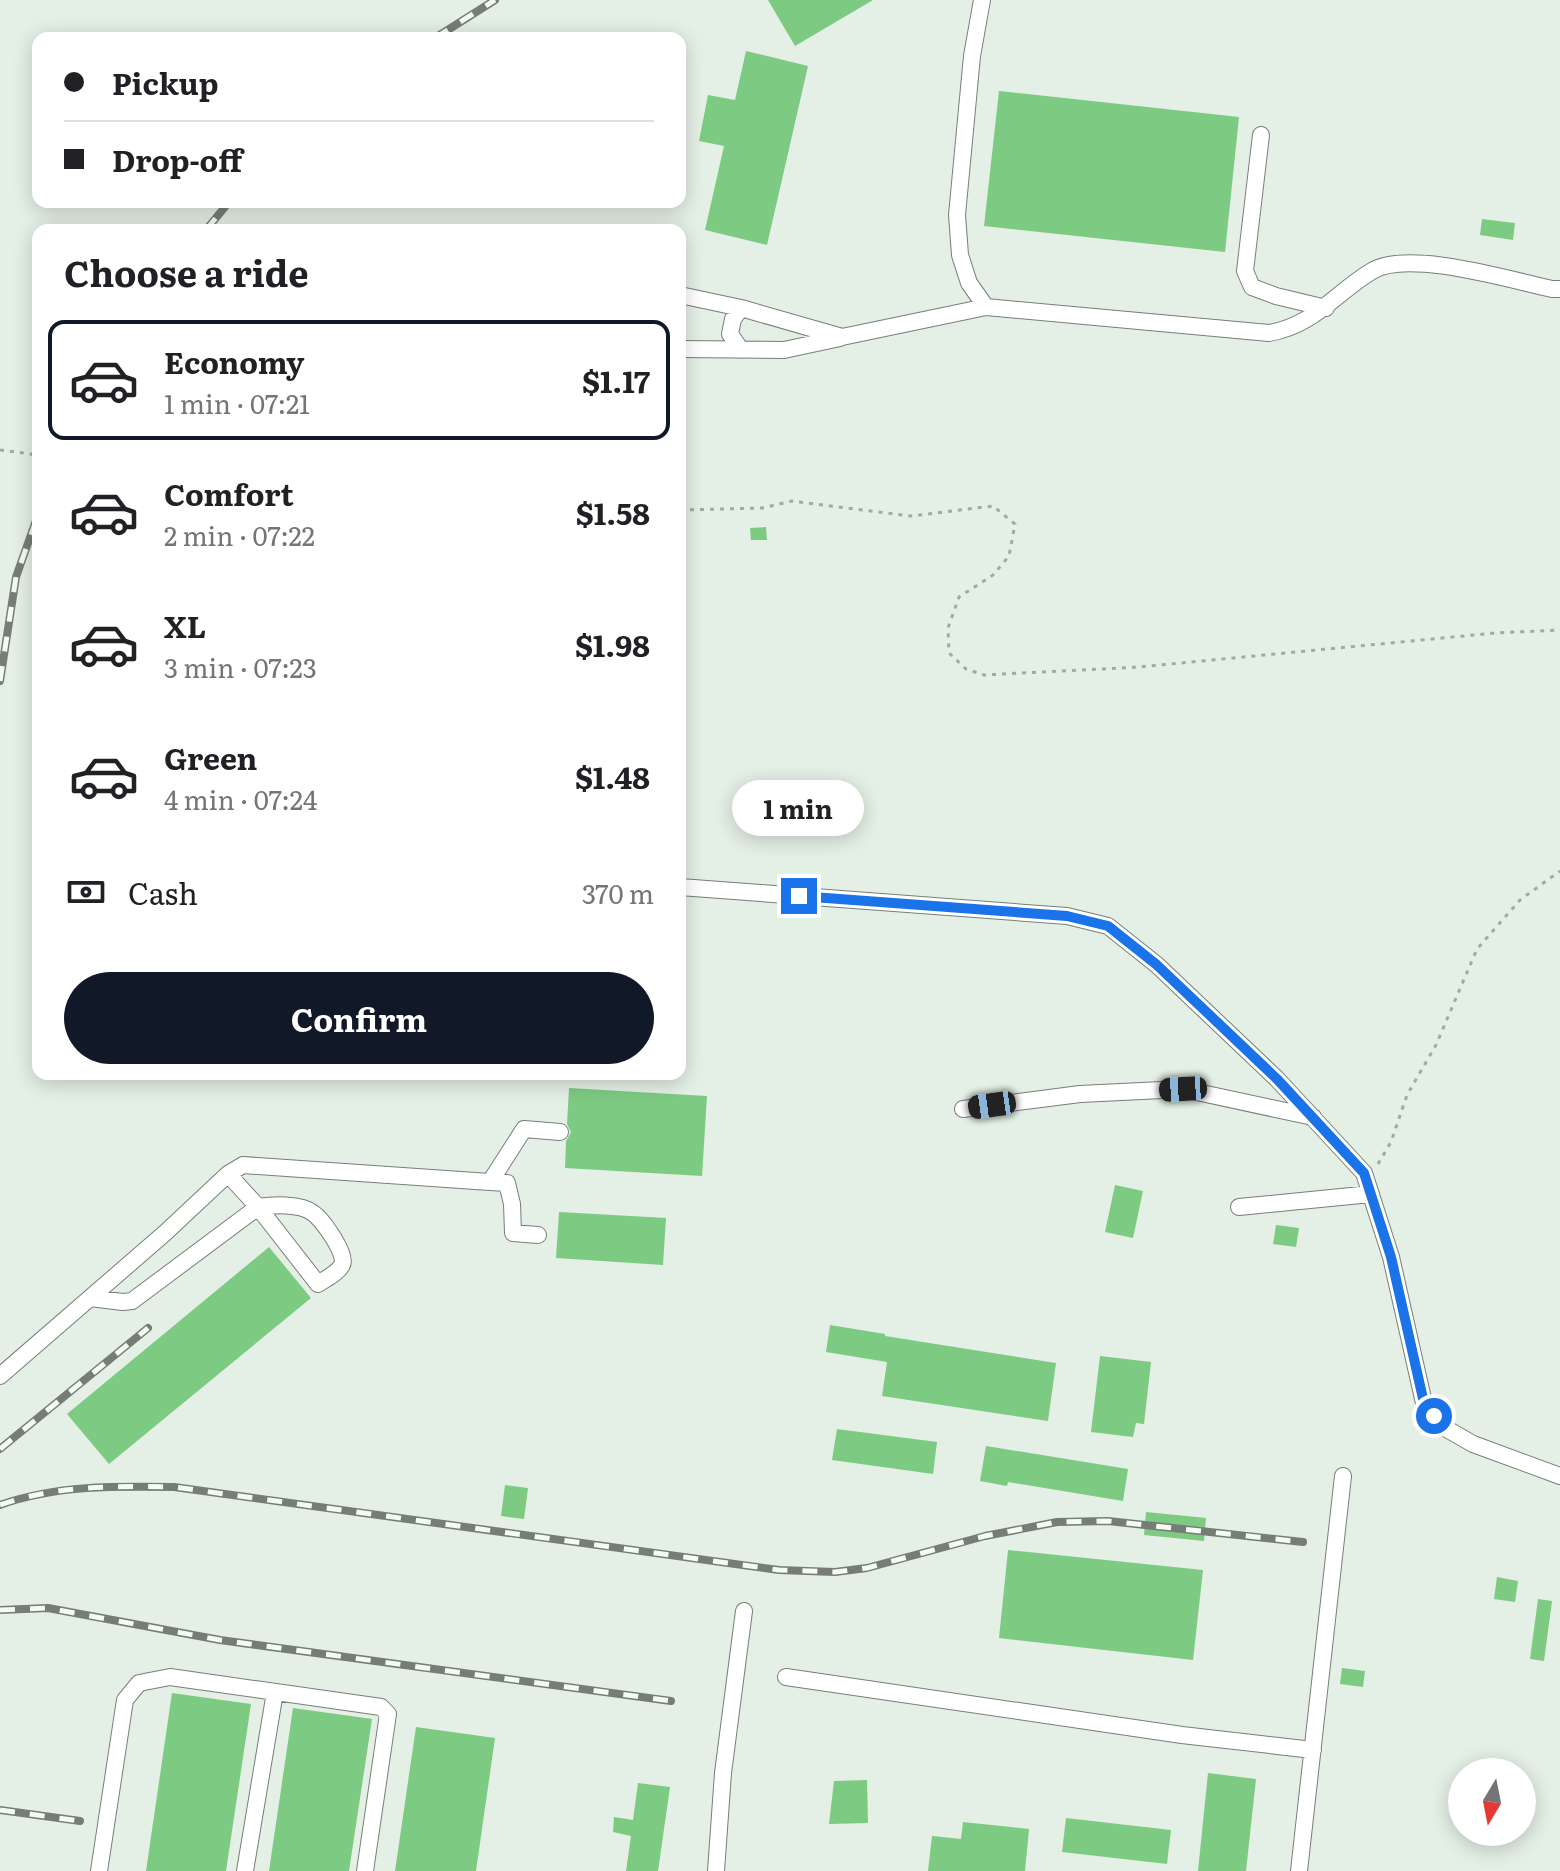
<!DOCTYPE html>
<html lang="en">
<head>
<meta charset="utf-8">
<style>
  body { margin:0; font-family:Literata,serif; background:#f2f2f2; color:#202124; height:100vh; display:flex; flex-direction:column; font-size:30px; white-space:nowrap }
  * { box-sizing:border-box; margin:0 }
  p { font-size:26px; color:#757577 }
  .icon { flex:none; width:44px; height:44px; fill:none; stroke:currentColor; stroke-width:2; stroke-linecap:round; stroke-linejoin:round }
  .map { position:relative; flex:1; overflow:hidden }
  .sheet { position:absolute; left:32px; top:224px; width:654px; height:856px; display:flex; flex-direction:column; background:#fff; border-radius:16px; box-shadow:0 4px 20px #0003 }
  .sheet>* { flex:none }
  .guide { position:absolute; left:32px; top:32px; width:654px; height:176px; border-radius:16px; box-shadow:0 4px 20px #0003; display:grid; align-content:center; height:176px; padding:0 32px; background:#fff }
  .needle { width:52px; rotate:190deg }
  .tools { position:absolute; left:1448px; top:1758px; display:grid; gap:16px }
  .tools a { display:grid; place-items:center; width:88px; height:88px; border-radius:50%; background:#fff; box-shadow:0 4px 20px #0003; font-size:40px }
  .end { position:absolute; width:36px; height:36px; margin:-18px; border:10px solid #1a73e8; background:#fff; box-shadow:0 0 0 4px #fff }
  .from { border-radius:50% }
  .bubble { position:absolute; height:56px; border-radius:28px; background:#fff; box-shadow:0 4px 20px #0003; font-size:26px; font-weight:700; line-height:56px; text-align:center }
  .car { position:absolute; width:24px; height:48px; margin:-24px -12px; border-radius:10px; box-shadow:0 0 6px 2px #0007; background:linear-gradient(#222 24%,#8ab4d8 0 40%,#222 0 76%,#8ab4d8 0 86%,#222 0) }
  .guide b { display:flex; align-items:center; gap:28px; height:76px; font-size:30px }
  .guide b+b { border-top:2px solid #e0e0e0 }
  .guide i { width:20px; height:20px; background:#202124 }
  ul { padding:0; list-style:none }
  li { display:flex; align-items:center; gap:24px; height:120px; margin:0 16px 12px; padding:0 16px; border:4px solid transparent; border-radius:16px }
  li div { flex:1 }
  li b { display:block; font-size:30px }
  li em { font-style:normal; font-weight:700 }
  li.selected { border-color:#111827 }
  li>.icon { width:72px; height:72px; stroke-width:1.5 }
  h2 { padding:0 32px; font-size:36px; line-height:96px }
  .pay { display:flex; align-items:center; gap:20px; height:88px; padding:0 32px; font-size:30px }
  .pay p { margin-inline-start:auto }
  .cta { display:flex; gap:16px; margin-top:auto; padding:16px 32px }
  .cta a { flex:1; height:92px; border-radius:48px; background:#111827; color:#fff; font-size:32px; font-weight:700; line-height:92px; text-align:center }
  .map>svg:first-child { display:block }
  .building { fill:#7dca83 }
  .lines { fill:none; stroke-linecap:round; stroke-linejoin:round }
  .minor-casing { stroke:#767f76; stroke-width:18 }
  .path { stroke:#a1aaa2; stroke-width:3; stroke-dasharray:4 6; stroke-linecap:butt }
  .minor { stroke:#fff; stroke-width:16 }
  .rail-casing { stroke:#767d76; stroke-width:8 }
  .rail { stroke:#f2fcf2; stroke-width:5; stroke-dasharray:15; stroke-linecap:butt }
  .route { stroke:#1a73e8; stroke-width:10 }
</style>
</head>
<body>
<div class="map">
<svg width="1560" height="1871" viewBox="0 0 1560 1871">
  <rect width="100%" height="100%" fill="#e4efe5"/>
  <path class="building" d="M 768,0 L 873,0 L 795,46 Z
    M 746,51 L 808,66 L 767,245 L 705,230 L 724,146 L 699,141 L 708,95 L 735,100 Z
    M 999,91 L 1239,117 L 1225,252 L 984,226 Z
    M 1482,219 L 1515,223 L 1513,240 L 1480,235 Z
    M 766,527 L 767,540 L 751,540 L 750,528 Z
    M 569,1088 L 707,1096 L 702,1176 L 565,1168 L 566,1141 L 571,1132 L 567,1124 Z
    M 1115,1185 L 1143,1191 L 1133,1238 L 1105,1232 Z
    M 559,1212 L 666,1218 L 663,1265 L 556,1258 Z
    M 1276,1225 L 1299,1228 L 1296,1247 L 1273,1244 Z
    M 269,1247 L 311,1298 L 109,1464 L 67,1414 Z
    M 830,1325 L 885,1334 L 885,1336 L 1056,1363 L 1048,1421 L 882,1396 L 887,1362 L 826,1352 Z
    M 1100,1356 L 1151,1362 L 1144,1424 L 1136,1423 L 1133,1437 L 1091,1432 Z
    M 837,1429 L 937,1442 L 933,1474 L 832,1460 Z
    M 986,1446 L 1128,1469 L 1123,1501 L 1008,1482 L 1007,1486 L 980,1481 Z
    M 505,1485 L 528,1488 L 524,1519 L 501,1516 Z
    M 1146,1512 L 1206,1518 L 1204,1541 L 1144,1535 Z
    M 1008,1550 L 1203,1570 L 1193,1660 L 999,1638 Z
    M 1497,1577 L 1518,1581 L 1515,1602 L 1494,1599 Z
    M 1538,1599 L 1552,1601 L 1544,1661 L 1530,1659 Z
    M 1342,1668 L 1365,1671 L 1363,1687 L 1340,1684 Z
    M 172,1693 L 251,1704 L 226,1871 L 146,1871 Z
    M 293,1708 L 372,1719 L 349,1871 L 269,1871 Z
    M 416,1727 L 495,1738 L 476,1871 L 395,1871 Z
    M 1208,1773 L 1256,1779 L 1246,1871 L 1198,1871 Z
    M 867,1780 L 868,1823 L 829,1824 L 834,1781 Z
    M 638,1783 L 670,1787 L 658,1871 L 626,1871 L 631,1836 L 613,1832 L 614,1817 L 633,1820 Z
    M 1066,1818 L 1171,1830 L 1167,1864 L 1062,1852 Z
    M 963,1822 L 1029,1829 L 1025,1871 L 928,1871 L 932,1836 L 961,1839 Z"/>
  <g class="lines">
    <defs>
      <path id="minor" d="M 982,0 L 972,56 L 957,215 L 960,255 L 969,283 L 986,307
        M 1261,135 L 1245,271 L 1252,287 L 1276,296 L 1326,308
        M 680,295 L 741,308 L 842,337 L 986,307 L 1269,333 C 1315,325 1335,293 1372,271 C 1408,249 1510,280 1552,289 L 1560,289
        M 741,308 L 733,319 L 730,334 L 741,350
        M 680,349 L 784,350 L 840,338
        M 680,887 L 1067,916 L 1108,926 L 1157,965 L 1277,1079 L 1364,1173 L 1391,1257 L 1424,1403 L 1445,1428 L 1473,1444 L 1560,1476
        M 963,1109 L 1080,1094 L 1183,1089 L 1313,1117
        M 490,1182 L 507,1183 L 512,1204 L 513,1233 L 538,1235
        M 1239,1207 L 1371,1194
        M 90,1298 L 123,1302 L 132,1301 L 258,1207 C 272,1205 300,1203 313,1213 C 322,1219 348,1255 342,1265 C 338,1273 325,1279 318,1284 L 258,1207 L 228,1174
        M 0,1376 L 165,1233 L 228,1174 L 243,1165 L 490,1182 L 524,1129 L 560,1132
        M 786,1677 L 1182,1735 L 1313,1750
        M 99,1871 L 125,1700 L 139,1683 L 170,1677 L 381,1707 L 388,1714 L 365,1871
        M 245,1871 L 275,1692
        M 716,1871 L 723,1773 L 744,1611
        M 1299,1871 L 1343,1476"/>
    </defs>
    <use href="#minor" class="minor-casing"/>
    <path class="path" d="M 0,450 L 38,455
      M 680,510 L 762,508 L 792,501 L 911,516 L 993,506 L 1015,524 L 1009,556 L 993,575 L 959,597 L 948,628 L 949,653 L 966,669 L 984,675 L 1139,667 L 1495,633 L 1560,630
      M 1378,1164 L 1391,1142 L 1407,1095 L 1436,1045 L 1477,949 L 1520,900 L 1560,871"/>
    <use href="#minor" class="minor"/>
    <defs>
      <path id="rail" d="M 435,38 L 495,0
        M 206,230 L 229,202
        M 0,681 L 16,577 L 38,515
        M 0,1449 L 148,1328
        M 0,1505 C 56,1485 116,1486 174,1487 L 779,1570 L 835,1572 L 867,1568 L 985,1536 L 1057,1522 L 1108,1521 L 1303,1542
        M 0,1610 L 48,1608 L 220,1640 L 671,1701
        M 0,1810 L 80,1821"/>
    </defs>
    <use href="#rail" class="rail-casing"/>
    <use href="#rail" class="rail"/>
  </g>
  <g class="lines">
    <path class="route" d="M 799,896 L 1067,916 L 1108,926 L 1157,965 L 1277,1079 L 1364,1173 L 1391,1257 L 1424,1403 L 1434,1416"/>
  </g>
</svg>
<div class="tools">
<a><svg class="needle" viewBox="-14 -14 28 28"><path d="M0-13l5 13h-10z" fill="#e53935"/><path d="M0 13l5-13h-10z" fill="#757577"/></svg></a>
</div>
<i class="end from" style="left:1434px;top:1416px"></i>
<i class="end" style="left:799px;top:896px"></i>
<div class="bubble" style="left:732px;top:780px;width:132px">1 min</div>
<i class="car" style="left:1183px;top:1089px;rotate:267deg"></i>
<i class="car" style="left:992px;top:1105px;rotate:262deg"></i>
<div class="guide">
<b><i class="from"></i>Pickup</b>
<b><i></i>Drop-off</b>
</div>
<section class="sheet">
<h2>Choose a ride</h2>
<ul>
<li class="selected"><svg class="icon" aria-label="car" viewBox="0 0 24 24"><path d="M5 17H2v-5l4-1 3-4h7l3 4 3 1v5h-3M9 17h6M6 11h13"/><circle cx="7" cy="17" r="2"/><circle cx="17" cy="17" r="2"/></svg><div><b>Economy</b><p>1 min · 07:21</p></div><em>$1.17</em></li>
<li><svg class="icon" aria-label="car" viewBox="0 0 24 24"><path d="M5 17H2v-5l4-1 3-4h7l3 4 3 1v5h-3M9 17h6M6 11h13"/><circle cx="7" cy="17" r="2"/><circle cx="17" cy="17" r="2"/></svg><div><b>Comfort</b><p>2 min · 07:22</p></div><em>$1.58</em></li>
<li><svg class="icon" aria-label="car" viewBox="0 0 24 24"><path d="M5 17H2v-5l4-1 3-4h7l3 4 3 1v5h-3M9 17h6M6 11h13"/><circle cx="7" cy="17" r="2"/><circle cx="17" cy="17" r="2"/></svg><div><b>XL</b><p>3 min · 07:23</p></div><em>$1.98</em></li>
<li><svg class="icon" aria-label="car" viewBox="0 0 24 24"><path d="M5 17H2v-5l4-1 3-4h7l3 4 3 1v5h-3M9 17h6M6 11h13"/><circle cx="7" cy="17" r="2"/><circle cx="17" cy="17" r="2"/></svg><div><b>Green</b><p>4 min · 07:24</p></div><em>$1.48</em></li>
</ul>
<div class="pay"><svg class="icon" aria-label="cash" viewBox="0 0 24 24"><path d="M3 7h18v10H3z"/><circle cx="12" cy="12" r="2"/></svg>Cash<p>370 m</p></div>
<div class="cta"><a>Confirm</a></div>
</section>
</div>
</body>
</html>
